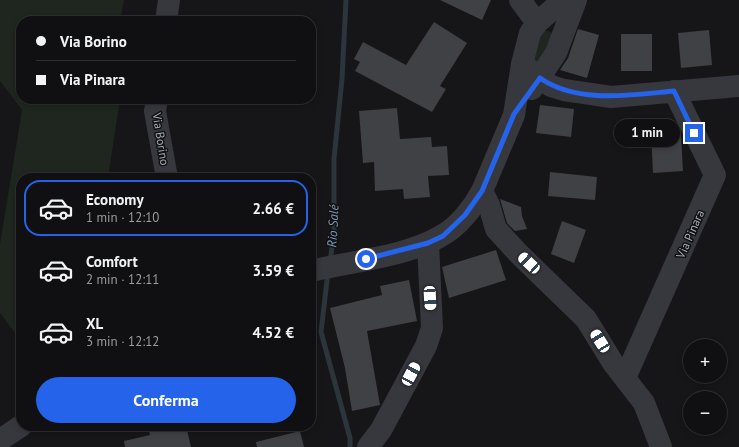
<!DOCTYPE html>
<html lang="it">
<head>
<meta charset="utf-8">
<style>
  body { margin:0; font-family:"PT Sans",sans-serif; background:#1e1e20; color:#f1f3f6; height:100vh; display:flex; flex-direction:column; font-size:15px; white-space:nowrap }
  * { box-sizing:border-box; margin:0 }
  p { font-size:13px; color:#9c9d9f }
  .icon { flex:none; width:22px; height:22px; fill:none; stroke:currentColor; stroke-width:2; stroke-linecap:round; stroke-linejoin:round }
  .map { position:relative; flex:1; overflow:hidden }
  .drawer { position:absolute; left:16px; top:173px; width:300px; height:258px; display:flex; flex-direction:column; background:#101012; border-radius:16px; box-shadow:0 2px 6px #0003,0 0 0 1px #303032 }
  .drawer>* { flex:none }
  .hud { position:absolute; left:16px; top:16px; width:300px; height:88px; border-radius:16px; box-shadow:0 2px 6px #0003,0 0 0 1px #303032; display:grid; align-content:center; height:88px; padding:0 20px; background:#101012 }
  .tools { position:absolute; left:683px; top:339px; display:grid; gap:8px }
  .tools a { display:grid; place-items:center; width:44px; height:44px; border-radius:50%; background:#101012; box-shadow:0 2px 6px #0003,0 0 0 1px #303032; font-size:20px }
  .end { position:absolute; width:18px; height:18px; margin:-9px; border:5px solid #2563eb; background:#fff; box-shadow:0 0 0 2px #fff }
  .from { border-radius:50% }
  .bubble { position:absolute; height:28px; border-radius:14px; background:#101012; box-shadow:0 2px 6px #0003,0 0 0 1px #303032; font-size:13px; font-weight:800; line-height:28px; text-align:center }
  .car { position:absolute; width:12px; height:24px; margin:-12px -6px; border-radius:5px; box-shadow:0 0 3px 1px #0007; background:linear-gradient(#fff 24%,#345 0 40%,#fff 0 76%,#345 0 86%,#fff 0) }
  .hud b { display:flex; align-items:center; gap:14px; height:38px; font-size:15px }
  .hud b+b { border-top:1px solid #303032 }
  .hud i { width:10px; height:10px; background:#f1f3f6 }
  ul { padding:7px 0 0; list-style:none }
  li { display:flex; align-items:center; gap:12px; height:56px; margin:0 8px 6px; padding:0 12px; border:2px solid transparent; border-radius:16px }
  li div { flex:1 }
  li b { display:block; font-size:15px }
  li em { font-style:normal; font-weight:800 }
  li.active { border-color:#2563eb }
  li>.icon { width:36px; height:36px; stroke-width:1.5 }
  .cta { display:flex; gap:8px; margin-top:auto; padding:8px 20px }
  .cta a { flex:1; height:46px; border-radius:24px; background:#2563eb; color:#fff; font-size:16px; font-weight:800; line-height:46px; text-align:center }
  .map>svg:first-child { display:block }
  .green { fill:#1e261f }
  .lines { fill:none; stroke-linecap:round; stroke-linejoin:round }
  .stream { stroke:#2c353c; stroke-width:5 }
  .building { fill:#404145 }
  .minor { stroke:#37383d; stroke-width:22 }
  .route { stroke:#2563eb; stroke-width:5 }
  .labels { text-anchor:middle; dominant-baseline:central; stroke-width:3; stroke-linejoin:round; paint-order:stroke }
  .street-label { font-size:12px; fill:#a8adb8; stroke:#111113 }
  .water-label { font-size:13px; font-style:italic; fill:#7f9bb3; stroke:#111113 }
</style>
</head>
<body>
<div class="map">
<svg width="739" height="447" viewBox="0 0 739 447">
  <rect width="100%" height="100%" fill="#161618"/>
  <path class="green" d="M 0,0 L 124,0 L 120,21 L 21,21 L 21,99 L 120,99 L 108,178 L 21,178 L 21,341 L 0,313 L 0,244 L 22,110 L 0,81 Z
    M 544,30 L 551,32 L 552,35 L 538,68 L 531,53 Z"/>
  <g class="lines">
    <path class="stream" d="M 330,262 L 334,233 L 334,159 L 342,79 L 346,0
      M 328,272 L 321,332 L 350,438 L 350,447"/>
  </g>
  <path class="building" d="M 440,0 L 491,0 L 482,20 Z
    M 434,22 L 467,43 L 440,86 L 446,89 L 432,112 L 355,71 L 360,62 L 354,59 L 363,42 L 406,65 Z
    M 578,29 L 599,35 L 587,78 L 560,70 L 568,58 Z
    M 709,30 L 712,65 L 681,68 L 678,33 Z
    M 621,34 L 652,34 L 652,71 L 621,71 Z
    M 540,105 L 574,109 L 571,137 L 536,133 Z
    M 397,108 L 400,139 L 431,137 L 432,147 L 447,146 L 449,175 L 428,176 L 430,197 L 404,199 L 403,189 L 375,191 L 374,162 L 363,163 L 359,111 Z
    M 679,129 L 681,135 L 683,171 L 653,173 L 651,131 Z
    M 550,172 L 597,177 L 595,200 L 548,196 Z
    M 500,199 L 521,207 L 522,216 L 527,229 L 515,231 L 507,223 Z
    M 562,221 L 586,230 L 574,263 L 551,254 Z
    M 496,250 L 506,280 L 449,298 L 442,267 Z
    M 409,280 L 417,321 L 367,331 L 380,405 L 352,411 L 345,368 L 330,308 L 382,295 L 380,286 Z
    M 148,426 L 186,426 L 191,447 L 125,447 L 124,441 L 150,435 Z
    M 300,431 L 304,447 L 257,447 L 256,442 Z"/>
  <g class="lines">
    <path class="minor" d="M 520,0 L 537,23
      M 166,21 L 169,0
      M 522,64 L 551,86 L 564,90 L 611,97 L 739,86
      M 532,89 L 556,53 L 576,0
      M 157,99 L 155,111 L 167,178
      M 482,191 L 489,205 L 496,229 L 518,253 L 586,319 L 613,363 L 644,403 L 661,447
      M 311,271 C 351,261 406,257 441,236 C 458,227 473,208 482,191 L 514,115 L 522,64 L 530,33 L 537,23 L 563,0
      M 625,378 L 715,175 L 674,91
      M 0,440 L 21,426
      M 368,447 L 381,430 L 426,346 L 432,328 L 428,243"/>
  </g>
  <g class="lines">
    <path class="route" d="M 366,259 L 428,243 L 443,236 L 465,215 L 482,191 L 514,114 L 540,78 C 577,104 631,95 674,91 L 694,133"/>
  </g>
  <g class="labels">
    <g class="street-label">
      <text transform="translate(161 139) rotate(81)">Via Borino</text>
      <text transform="translate(690 234) rotate(-66)">Via Pinara</text>
    </g>
    <g class="water-label">
      <text transform="translate(333 226) rotate(-87)">Rio Salé</text>
    </g>
  </g>
</svg>
<div class="tools">
<a>+</a>
<a>−</a>
</div>
<i class="end from" style="left:366px;top:259px"></i>
<i class="end" style="left:694px;top:133px"></i>
<div class="bubble" style="left:614px;top:119px;width:66px">1 min</div>
<i class="car" style="left:529px;top:263px;rotate:313deg"></i>
<i class="car" style="left:430px;top:298px;rotate:177deg"></i>
<i class="car" style="left:600px;top:341px;rotate:328deg"></i>
<i class="car" style="left:411px;top:374px;rotate:28deg"></i>
<div class="hud">
<b><i class="from"></i>Via Borino</b>
<b><i></i>Via Pinara</b>
</div>
<section class="drawer">
<ul>
<li class="active"><svg class="icon" aria-label="car" viewBox="0 0 24 24"><path d="M5 17H2v-5l4-1 3-4h7l3 4 3 1v5h-3M9 17h6M6 11h13"/><circle cx="7" cy="17" r="2"/><circle cx="17" cy="17" r="2"/></svg><div><b>Economy</b><p>1 min · 12:10</p></div><em>2.66 €</em></li>
<li><svg class="icon" aria-label="car" viewBox="0 0 24 24"><path d="M5 17H2v-5l4-1 3-4h7l3 4 3 1v5h-3M9 17h6M6 11h13"/><circle cx="7" cy="17" r="2"/><circle cx="17" cy="17" r="2"/></svg><div><b>Comfort</b><p>2 min · 12:11</p></div><em>3.59 €</em></li>
<li><svg class="icon" aria-label="car" viewBox="0 0 24 24"><path d="M5 17H2v-5l4-1 3-4h7l3 4 3 1v5h-3M9 17h6M6 11h13"/><circle cx="7" cy="17" r="2"/><circle cx="17" cy="17" r="2"/></svg><div><b>XL</b><p>3 min · 12:12</p></div><em>4.52 €</em></li>
</ul>
<div class="cta"><a>Conferma</a></div>
</section>
</div>
</body>
</html>
